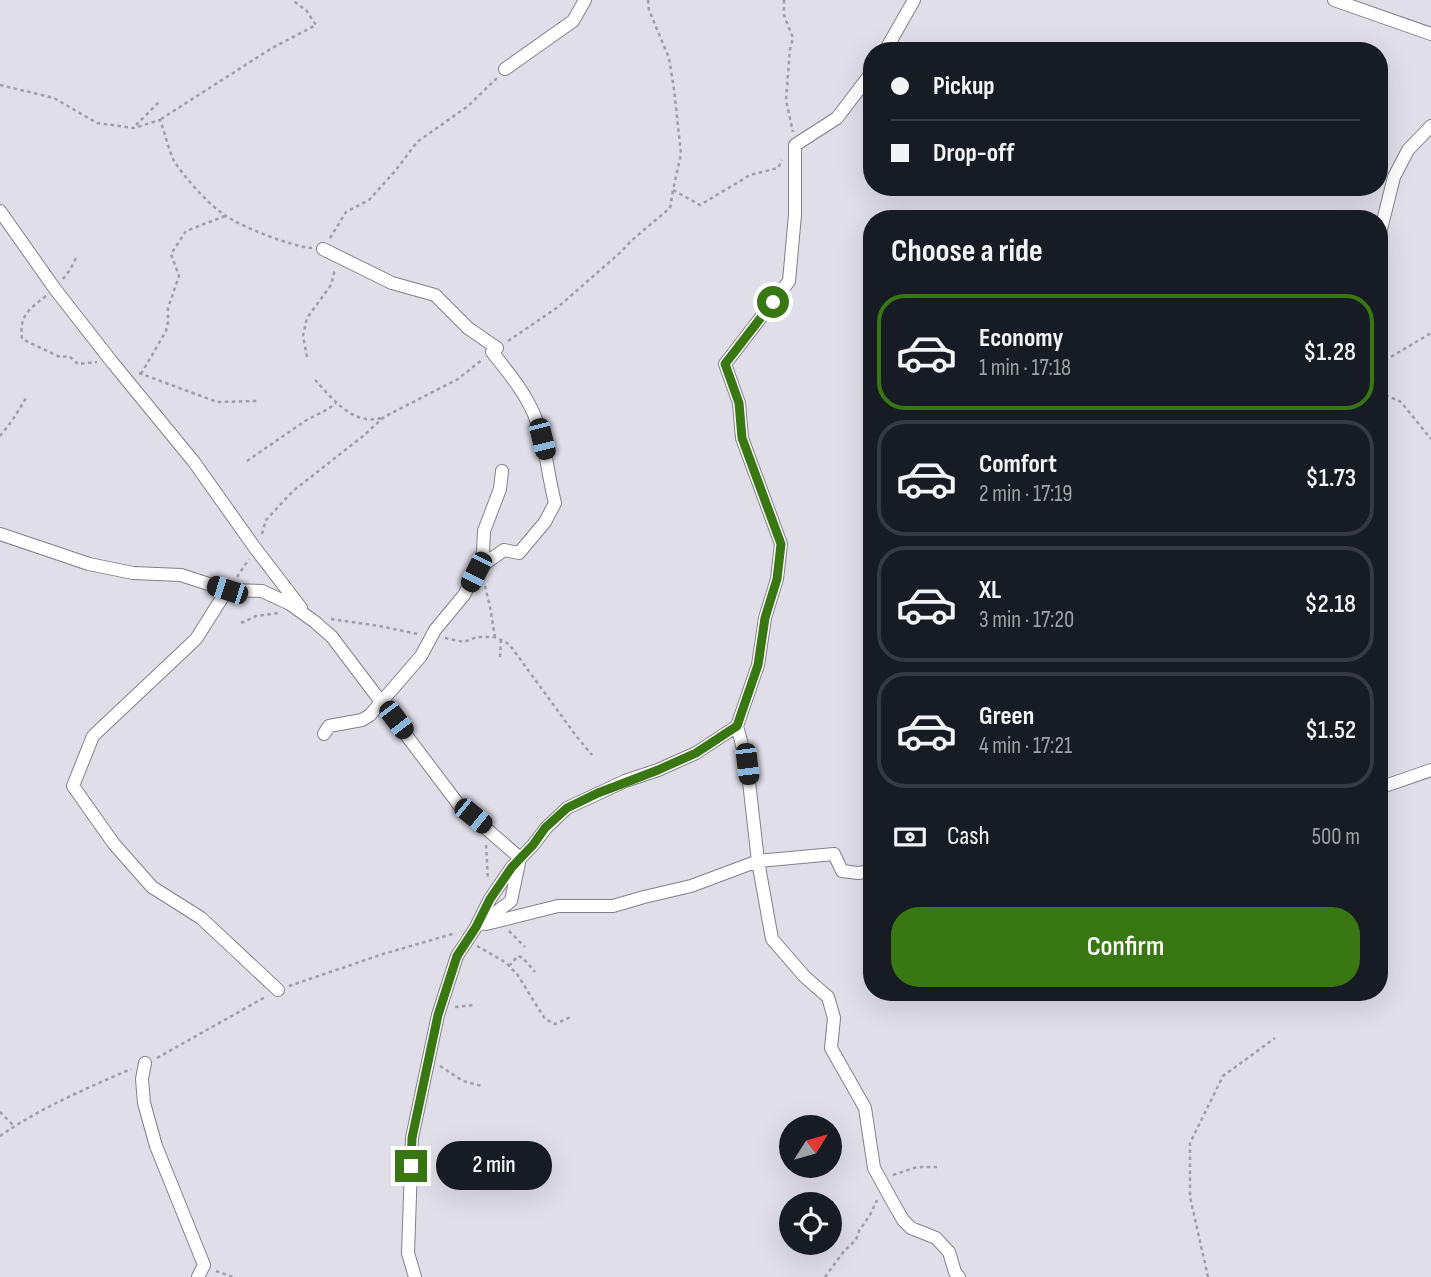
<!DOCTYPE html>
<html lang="en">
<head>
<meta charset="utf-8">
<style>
  body { margin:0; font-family:"Sofia Sans Condensed",sans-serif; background:#20242c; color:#f1f3f6; height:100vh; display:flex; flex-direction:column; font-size:26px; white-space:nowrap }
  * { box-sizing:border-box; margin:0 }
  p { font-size:23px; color:#9ea1a6 }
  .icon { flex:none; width:38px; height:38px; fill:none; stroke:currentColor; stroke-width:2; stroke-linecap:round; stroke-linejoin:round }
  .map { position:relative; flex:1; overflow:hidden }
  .panel { position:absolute; left:863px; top:210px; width:525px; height:791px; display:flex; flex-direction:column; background:#171b24; border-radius:28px; box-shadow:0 7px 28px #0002 }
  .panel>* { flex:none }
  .top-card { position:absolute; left:863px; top:42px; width:525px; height:154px; border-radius:28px; box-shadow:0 7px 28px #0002; display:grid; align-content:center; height:154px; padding:0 28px; background:#171b24 }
  .needle { width:46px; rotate:53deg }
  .tools { position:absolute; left:779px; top:1115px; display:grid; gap:14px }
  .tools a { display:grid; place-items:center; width:63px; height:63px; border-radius:50%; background:#171b24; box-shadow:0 7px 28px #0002; font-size:35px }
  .end { position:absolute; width:32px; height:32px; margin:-16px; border:9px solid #387712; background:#fff; box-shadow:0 0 0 4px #fff }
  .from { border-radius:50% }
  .bubble { position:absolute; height:49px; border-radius:24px; background:#171b24; box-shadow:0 7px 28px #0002; font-size:23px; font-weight:600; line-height:49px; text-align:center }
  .car { position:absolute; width:21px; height:42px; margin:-21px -10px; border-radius:9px; box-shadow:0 0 5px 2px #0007; background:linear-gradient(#222 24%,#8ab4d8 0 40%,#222 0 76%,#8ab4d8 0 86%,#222 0) }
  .top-card b { display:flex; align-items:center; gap:24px; height:66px; font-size:26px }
  .top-card b+b { border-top:2px solid #363941 }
  .top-card i { width:18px; height:18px; background:#f1f3f6 }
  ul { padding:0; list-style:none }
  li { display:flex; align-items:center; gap:21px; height:116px; margin:0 14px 10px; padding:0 14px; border:4px solid #363941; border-radius:28px }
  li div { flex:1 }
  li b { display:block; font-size:26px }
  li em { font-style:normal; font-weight:600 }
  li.on { border-color:#387712 }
  li>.icon { width:63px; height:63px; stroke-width:1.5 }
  h2 { padding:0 28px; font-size:32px; line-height:84px }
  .pay { display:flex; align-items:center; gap:18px; height:77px; padding:0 28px; font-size:26px }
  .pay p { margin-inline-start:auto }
  .primary-button { display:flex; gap:14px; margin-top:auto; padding:14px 28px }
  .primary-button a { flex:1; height:80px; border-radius:28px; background:#387712; color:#fff; font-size:28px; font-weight:600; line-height:80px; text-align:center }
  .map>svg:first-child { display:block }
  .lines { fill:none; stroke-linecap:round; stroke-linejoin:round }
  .street-casing { stroke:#82808a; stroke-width:14 }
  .path { stroke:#9f9ea6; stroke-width:2.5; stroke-dasharray:3.5 3.5; stroke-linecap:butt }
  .street { stroke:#fff; stroke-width:12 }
  .route { stroke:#387712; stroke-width:9 }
</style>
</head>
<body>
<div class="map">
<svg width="1431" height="1277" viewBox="0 0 1431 1277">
  <rect width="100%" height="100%" fill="#e0dee9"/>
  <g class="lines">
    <defs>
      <path id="street" d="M 1334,0 L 1431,34
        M 885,51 L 914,0
        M 505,69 L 573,21 L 585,0
        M 0,211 L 55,289 L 112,362 L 194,462 L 255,548 L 301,608
        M 1379,237 L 1394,177 L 1408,150 L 1431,126
        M 323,249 L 392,283 L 435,295 L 468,328 L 497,348
        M 0,534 L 89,564 L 133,573 L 181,575 L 227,590 L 262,591 L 290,604 L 315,622 L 332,637 L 459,805 L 520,858 L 511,901 L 479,925
        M 483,552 L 484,531 L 500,489 L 502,471
        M 227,590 L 196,639 L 93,736 L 73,786 L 114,844 L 152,887 L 201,918 L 278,990
        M 737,726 L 747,764 L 758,861 L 772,939 L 805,977 L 828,997 L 834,1018 L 831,1048 L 865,1108 L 874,1168 L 891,1199 L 903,1220 L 911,1228 L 936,1238 L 949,1252 L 955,1272 L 959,1277
        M 324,734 L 329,726 L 362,720 L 370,715 L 421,656 L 435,630 L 464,595 L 476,572 L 483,552 L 487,562 L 504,550 L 519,553 L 545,522 L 555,503 C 548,476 546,448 537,422 C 528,396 509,373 492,352
        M 1379,788 L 1431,770
        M 486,924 L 558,906 L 613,906 L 644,897 L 691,886 L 758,861 L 834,854 L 842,871 L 858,873 L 872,871
        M 145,1063 L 142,1079 L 144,1103 L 156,1146 L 204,1265 L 198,1277
        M 415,1277 L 408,1253 L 412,1138 L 438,1015 L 457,956 L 476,927 L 490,899 L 512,867 L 533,845 L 546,828 L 567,808 L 625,781 L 658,770 L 696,753 L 737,726 L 758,665 L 765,618 L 777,579 L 781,544 L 742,438 L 739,403 L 725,364 L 789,281 L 795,215 L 795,145 L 837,118 L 872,72"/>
    </defs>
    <use href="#street" class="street-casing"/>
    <path class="path" d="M 648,0 L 649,10 L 669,58 L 674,89 L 681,154 L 673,190 L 700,205 L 750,175 L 778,168 L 782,160
      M 784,0 L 784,15 L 793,38 L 790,49 L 786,100 L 793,132
      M 0,85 L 54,98 L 97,123 L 134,128 L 160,120 C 165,133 168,148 174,161 C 184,177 210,206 226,216 C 242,227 293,247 312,248
      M 161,119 L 272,48 L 316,25 L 306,10 L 292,0
      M 136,125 L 159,102
      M 330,238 L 346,212 L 369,200 L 396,170 L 417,142 L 468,106 L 497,78
      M 63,279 L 70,270 L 77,256
      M 46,296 C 28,310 19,316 22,339 L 60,357 L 69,356 L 78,364 L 97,362
      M 508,341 L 558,307 L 622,251 L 632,240 L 670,208 L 673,190
      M 307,357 L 303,336 L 307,318 L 331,285 L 335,269
      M 1379,364 L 1431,333
      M 139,373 L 217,402 L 257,401
      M 141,374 L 166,331 L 168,322 L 168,308 L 179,276 L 171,254 L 186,231 L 225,216
      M 315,380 C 332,398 353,426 381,418
      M 1379,392 L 1401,402 L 1431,439
      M 0,436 L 12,421 L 26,398
      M 247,461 L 305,421 L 328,409 L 336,403
      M 262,534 L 266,520 L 293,491 L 363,436 L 384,417 L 458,379 L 483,359
      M 237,577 L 249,559
      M 485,586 L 490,607 L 495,637
      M 331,619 L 379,626 L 418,634
      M 241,623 L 256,616 L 278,613
      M 445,638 L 464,642 L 477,637 L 495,637 L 509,644 L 577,737 L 592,755
      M 500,657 L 501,640
      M 486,845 L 488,880
      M 509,931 L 525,947
      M 477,946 L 505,962 L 517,974 L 545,1019 L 555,1024 L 573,1016
      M 509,966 L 518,956 L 523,958 L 535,972
      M 289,986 L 383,954 L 456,933
      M 455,1007 L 474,1005
      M 157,1058 L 267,996
      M 440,1066 L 463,1081 L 482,1086
      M 0,1112 L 14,1126
      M 0,1136 C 40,1108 87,1088 131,1069
      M 893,1175 L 917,1167 L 937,1167
      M 216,1271 L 233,1277
      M 825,1277 L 844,1251 L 856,1240 L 859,1231 L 870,1215 L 877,1200
      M 1208,1277 L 1190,1197 L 1190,1143 L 1223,1076 L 1275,1038"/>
    <use href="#street" class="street"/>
  </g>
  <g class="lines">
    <path class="route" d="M 411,1166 L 412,1138 L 438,1015 L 457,956 L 476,927 L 490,899 L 512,867 L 533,845 L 545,828 L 567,808 L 598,793 L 658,770 L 696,753 L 737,726 L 758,665 L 765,618 L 777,579 L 781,544 L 742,438 L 739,403 L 725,364 L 773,302"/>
  </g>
</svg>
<div class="tools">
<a><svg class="needle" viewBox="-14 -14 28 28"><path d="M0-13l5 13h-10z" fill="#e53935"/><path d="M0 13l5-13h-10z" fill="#9ea1a6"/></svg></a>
<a><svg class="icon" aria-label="locate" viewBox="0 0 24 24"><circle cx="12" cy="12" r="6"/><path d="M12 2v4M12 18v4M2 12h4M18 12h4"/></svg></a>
</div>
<i class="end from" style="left:773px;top:302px"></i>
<i class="end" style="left:411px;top:1166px"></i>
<div class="bubble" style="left:436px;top:1141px;width:116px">2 min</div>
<i class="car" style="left:542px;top:439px;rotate:166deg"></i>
<i class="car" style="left:476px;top:572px;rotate:207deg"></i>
<i class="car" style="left:227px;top:590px;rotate:288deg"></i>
<i class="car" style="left:396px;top:720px;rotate:143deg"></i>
<i class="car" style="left:747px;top:764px;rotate:173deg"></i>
<i class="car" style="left:473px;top:816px;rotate:129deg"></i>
<div class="top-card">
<b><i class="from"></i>Pickup</b>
<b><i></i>Drop-off</b>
</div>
<section class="panel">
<h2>Choose a ride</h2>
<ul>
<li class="on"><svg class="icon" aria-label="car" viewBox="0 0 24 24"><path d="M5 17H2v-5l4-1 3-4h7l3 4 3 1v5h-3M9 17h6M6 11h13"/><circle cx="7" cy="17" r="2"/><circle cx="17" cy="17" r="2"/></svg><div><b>Economy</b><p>1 min · 17:18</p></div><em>$1.28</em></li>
<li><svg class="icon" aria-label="car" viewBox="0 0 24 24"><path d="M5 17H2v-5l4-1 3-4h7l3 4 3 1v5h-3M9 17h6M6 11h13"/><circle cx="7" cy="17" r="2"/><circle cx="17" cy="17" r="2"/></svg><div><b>Comfort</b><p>2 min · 17:19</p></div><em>$1.73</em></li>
<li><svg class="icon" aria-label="car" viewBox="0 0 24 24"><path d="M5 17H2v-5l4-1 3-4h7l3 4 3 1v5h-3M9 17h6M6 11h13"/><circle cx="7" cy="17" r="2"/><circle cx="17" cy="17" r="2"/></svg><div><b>XL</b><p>3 min · 17:20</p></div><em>$2.18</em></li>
<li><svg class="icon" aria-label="car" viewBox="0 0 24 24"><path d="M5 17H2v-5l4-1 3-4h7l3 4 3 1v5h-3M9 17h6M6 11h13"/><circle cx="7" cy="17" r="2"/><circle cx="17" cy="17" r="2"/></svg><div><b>Green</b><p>4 min · 17:21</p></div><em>$1.52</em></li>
</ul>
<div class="pay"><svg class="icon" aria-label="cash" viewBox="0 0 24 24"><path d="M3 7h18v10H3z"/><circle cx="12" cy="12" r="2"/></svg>Cash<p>500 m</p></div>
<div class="primary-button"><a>Confirm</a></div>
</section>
</div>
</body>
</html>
